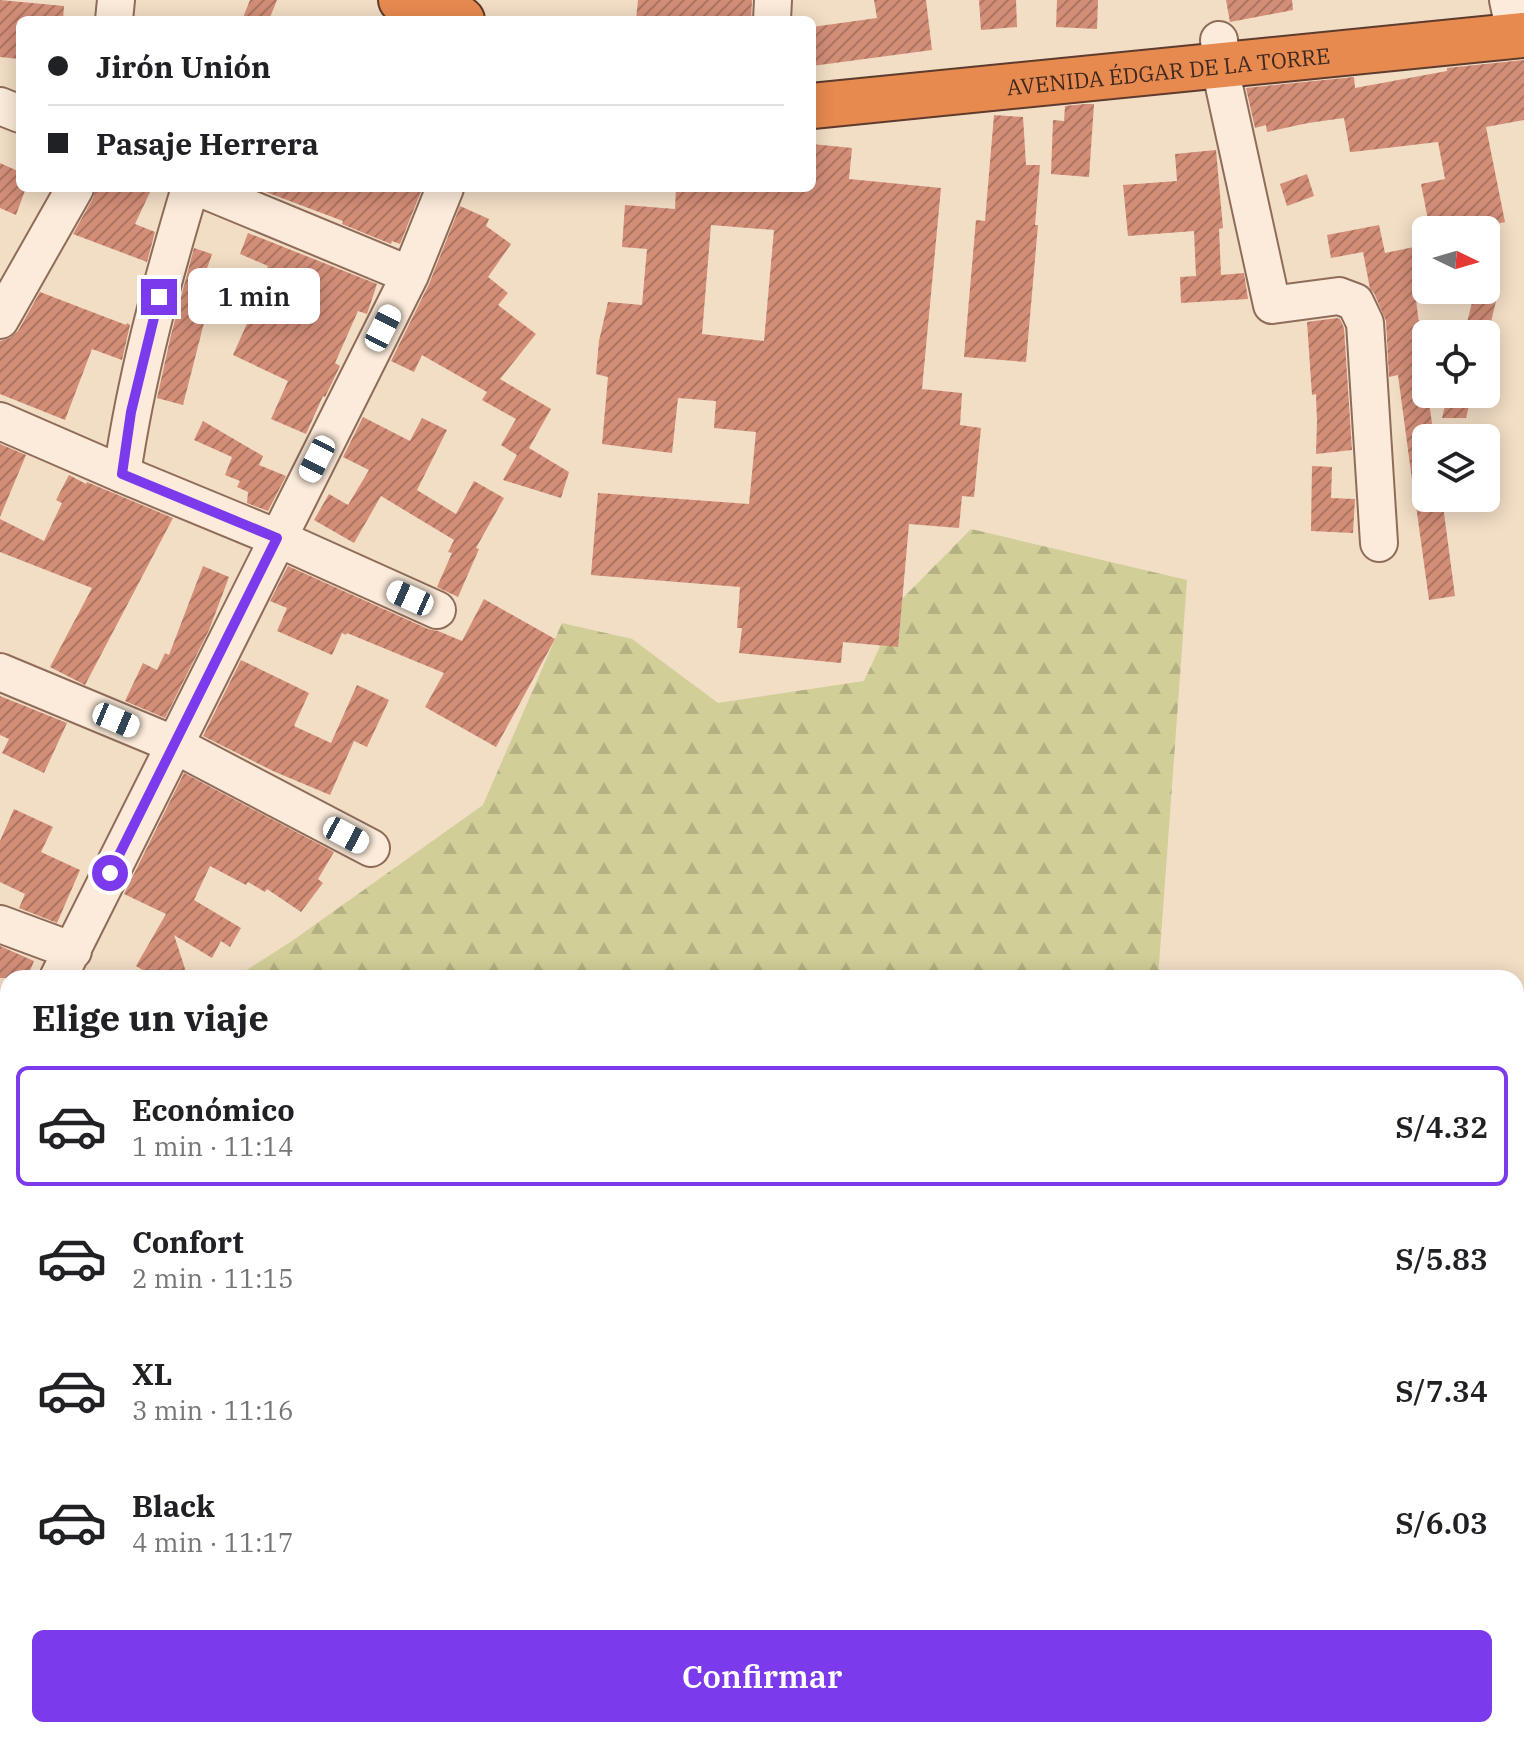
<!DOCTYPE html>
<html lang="es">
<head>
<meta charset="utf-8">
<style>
  body { margin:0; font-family:"IBM Plex Serif",serif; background:#f2f2f2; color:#202124; height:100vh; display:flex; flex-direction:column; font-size:30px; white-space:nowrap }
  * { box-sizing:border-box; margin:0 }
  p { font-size:26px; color:#757577 }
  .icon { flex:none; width:44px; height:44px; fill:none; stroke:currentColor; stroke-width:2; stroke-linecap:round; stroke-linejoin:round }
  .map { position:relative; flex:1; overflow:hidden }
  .sheet { position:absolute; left:0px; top:970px; width:1524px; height:768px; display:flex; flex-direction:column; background:#fff; border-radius:24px 24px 0 0; box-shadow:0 4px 20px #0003 }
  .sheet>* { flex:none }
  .hud { position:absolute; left:16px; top:16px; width:800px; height:176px; border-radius:12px; box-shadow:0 4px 20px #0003; display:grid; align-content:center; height:176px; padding:0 32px; background:#fff }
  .needle { width:52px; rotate:95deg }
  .tools { position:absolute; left:1412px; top:216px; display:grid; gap:16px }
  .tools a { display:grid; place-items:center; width:88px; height:88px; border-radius:12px; background:#fff; box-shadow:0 4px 20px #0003; font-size:40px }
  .end { position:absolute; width:36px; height:36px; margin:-18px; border:10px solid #7c3aed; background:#fff; box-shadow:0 0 0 4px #fff }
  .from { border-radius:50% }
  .bubble { position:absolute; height:56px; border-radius:12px; background:#fff; box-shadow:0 4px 20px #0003; font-size:26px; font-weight:600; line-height:56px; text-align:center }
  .car { position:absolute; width:24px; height:48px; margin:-24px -12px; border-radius:10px; box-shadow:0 0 6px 2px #0007; background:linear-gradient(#fff 24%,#345 0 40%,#fff 0 76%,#345 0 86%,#fff 0) }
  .hud b { display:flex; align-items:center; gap:28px; height:76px; font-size:30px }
  .hud b+b { border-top:2px solid #e0e0e0 }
  .hud i { width:20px; height:20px; background:#202124 }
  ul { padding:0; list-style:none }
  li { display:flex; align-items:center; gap:24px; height:120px; margin:0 16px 12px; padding:0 16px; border:4px solid transparent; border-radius:12px }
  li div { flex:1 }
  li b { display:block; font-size:30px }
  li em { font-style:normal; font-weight:600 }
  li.selected { border-color:#7c3aed }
  li>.icon { width:72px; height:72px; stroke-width:1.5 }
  h2 { padding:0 32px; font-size:36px; line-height:96px }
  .action { display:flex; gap:16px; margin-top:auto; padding:16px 32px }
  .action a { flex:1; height:92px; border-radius:12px; background:#7c3aed; color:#fff; font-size:32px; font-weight:600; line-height:92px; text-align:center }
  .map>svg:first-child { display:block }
  .forest { fill:url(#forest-firs) }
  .water { fill:url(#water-ripples); stroke:#6d9584; stroke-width:2 }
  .building { fill:url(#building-hatch); fill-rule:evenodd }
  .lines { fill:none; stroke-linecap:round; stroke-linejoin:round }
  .minor-casing { stroke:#8f6c59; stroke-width:40 }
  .highway-casing { stroke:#5d3b2d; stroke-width:48 }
  .minor { stroke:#fcebda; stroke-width:36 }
  .highway { stroke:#e78a50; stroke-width:44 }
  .route { stroke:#7c3aed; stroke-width:10 }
  .labels { text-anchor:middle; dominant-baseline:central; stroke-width:8; stroke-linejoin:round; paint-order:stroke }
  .street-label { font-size:22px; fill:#3e281e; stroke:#f9e8d6 }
</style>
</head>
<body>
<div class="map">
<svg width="1524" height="1738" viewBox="0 0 1524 1738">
  <defs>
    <pattern id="forest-firs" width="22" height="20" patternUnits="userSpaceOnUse" patternTransform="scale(2)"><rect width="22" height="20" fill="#d1ce98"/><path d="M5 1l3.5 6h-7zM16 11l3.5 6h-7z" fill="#b4b183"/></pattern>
    <pattern id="water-ripples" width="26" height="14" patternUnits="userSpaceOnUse" patternTransform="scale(2)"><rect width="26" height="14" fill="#a7c5b7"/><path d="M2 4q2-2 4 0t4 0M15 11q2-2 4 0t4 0" fill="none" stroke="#91a99d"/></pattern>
    <pattern id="building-hatch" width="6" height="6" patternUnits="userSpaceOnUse" patternTransform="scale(2)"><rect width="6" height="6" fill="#d38e78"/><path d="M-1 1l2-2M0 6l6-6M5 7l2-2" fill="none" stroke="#ad7462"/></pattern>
  </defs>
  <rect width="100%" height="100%" fill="#f2ddc5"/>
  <path class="forest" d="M 971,529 L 1187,580 L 1158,978 L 234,978 L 292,941 L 483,805 L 562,623 L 632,639 L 718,703 L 864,681 L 902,599 Z
    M 8,1137 L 8,1428 L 0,1431 L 0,1142 Z
    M 8,1509 L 8,1654 L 0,1647 L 0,1519 Z
    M 121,1730 L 410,1730 L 396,1738 L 146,1738 Z"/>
  <path class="water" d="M 1516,1302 L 1524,1303 L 1524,1738 L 634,1738 L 643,1730 L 1516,1730 Z"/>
  <path class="building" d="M 0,0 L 64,6 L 63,20 L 20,20 L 20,59 L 0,57 Z
    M 250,0 L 277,0 L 269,20 L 242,20 Z
    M 638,0 L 752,0 L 751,20 L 636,20 Z
    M 874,0 L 926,0 L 932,50 L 812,66 L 812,27 L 877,18 Z
    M 979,0 L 1016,0 L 1017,27 L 981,30 Z
    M 1057,0 L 1098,0 L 1097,29 L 1056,27 Z
    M 1226,0 L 1292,0 L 1293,10 L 1230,22 Z
    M 1524,60 L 1524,120 L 1486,127 L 1505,222 L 1469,230 L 1430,230 L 1421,184 L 1445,179 L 1438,142 L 1352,152 L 1350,152 L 1344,118 L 1308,123 L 1267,132 L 1266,125 L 1255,128 L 1246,88 L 1354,77 L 1355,88 L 1447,71 L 1447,68 Z
    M 1085,104 L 1094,104 L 1089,177 L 1051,174 L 1053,120 L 1064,121 L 1065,106 Z
    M 994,115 L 1023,117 L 1026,165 L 1040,165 L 1035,225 L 1038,225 L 1026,362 L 964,357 L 976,220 L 985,221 Z
    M 812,144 L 852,148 L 849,179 L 941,188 L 922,389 L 962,393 L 960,425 L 981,428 L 974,497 L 962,496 L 959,528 L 909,524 L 898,647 L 843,642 L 841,663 L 739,653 L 742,628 L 737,628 L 740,587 L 591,575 L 598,493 L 749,504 L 756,432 L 714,428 L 716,401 L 678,398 L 672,453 L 602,444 L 608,377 L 596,374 L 599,341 L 608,302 L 642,305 L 647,249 L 622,247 L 625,205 L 675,209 L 676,188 L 812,188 ZM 711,225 L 774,230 L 764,341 L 702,334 Z
    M 1216,150 L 1223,228 L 1219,229 L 1221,275 L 1244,273 L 1248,299 L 1181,303 L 1180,277 L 1196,276 L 1194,231 L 1128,236 L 1123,185 L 1177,181 L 1175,154 Z
    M 0,163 L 20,172 L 20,188 L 26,188 L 16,215 L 0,208 Z
    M 1307,174 L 1314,196 L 1287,206 L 1280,184 Z
    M 96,188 L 152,188 L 135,224 L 155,232 L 147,262 L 73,234 L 93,198 Z
    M 261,188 L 418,188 L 422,189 L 400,244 L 392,241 L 391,244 L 342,224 L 343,221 L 263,191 L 260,190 Z
    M 460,206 L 489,219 L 486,226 L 511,244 L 488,277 L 508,293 L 498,305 L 536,334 L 500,379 L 551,409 L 529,448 L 569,472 L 561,498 L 503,480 L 517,455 L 501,445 L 516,419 L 482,400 L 487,392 L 422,355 L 414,372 L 391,361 L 429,284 Z
    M 1379,225 L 1385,253 L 1414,247 L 1420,283 L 1414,284 L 1426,378 L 1426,394 L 1428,394 L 1434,438 L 1426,438 L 1426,486 L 1413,487 L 1398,375 L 1389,377 L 1386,321 L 1374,293 L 1370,289 L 1363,252 L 1331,258 L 1327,235 Z
    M 248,233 L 377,284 L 367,314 L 358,311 L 335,363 L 340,366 L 325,397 L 323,396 L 306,434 L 271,419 L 288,381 L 233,355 L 249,319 L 243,316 L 268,266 L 240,254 Z
    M 194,248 L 212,254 L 191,316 L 205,319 L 183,405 L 157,398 L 171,335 Z
    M 1475,291 L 1497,297 L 1488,334 L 1464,334 Z
    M 40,292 L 126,325 L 127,323 L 130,325 L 122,360 L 92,349 L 65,420 L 0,394 L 0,341 L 10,338 L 18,331 Z
    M 1337,318 L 1340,319 L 1344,328 L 1352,450 L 1316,454 L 1317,422 L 1316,394 L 1312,395 L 1307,322 Z
    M 1448,394 L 1472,394 L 1466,418 L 1442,418 Z
    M 363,417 L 410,441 L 422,418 L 447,430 L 417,490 L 456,514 L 474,481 L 504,498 L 476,548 L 479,549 L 458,597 L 437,587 L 452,553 L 448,552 L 454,540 L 381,496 L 354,543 L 314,520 L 329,494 L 348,505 L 369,470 L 343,457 Z
    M 203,421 L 263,456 L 259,465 L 286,476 L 268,511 L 247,503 L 248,492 L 237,487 L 240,481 L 225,475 L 232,457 L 194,440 Z
    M 0,444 L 26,455 L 0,517 Z
    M 1312,466 L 1332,467 L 1331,498 L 1355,499 L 1353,533 L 1311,531 Z
    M 69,475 L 86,484 L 87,482 L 173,518 L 85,685 L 50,667 L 92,588 L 0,552 L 0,519 L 44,541 L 62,503 L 56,500 Z
    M 1415,498 L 1442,498 L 1455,596 L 1429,600 Z
    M 203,566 L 229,577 L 209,630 L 165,718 L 125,701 L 143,663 L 157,670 L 165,653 L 169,655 Z
    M 288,566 L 428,629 L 438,631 L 462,641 L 484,599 L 555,639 L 496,747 L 425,707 L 444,673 L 347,633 L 346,635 L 342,633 L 332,655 L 277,631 L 287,608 L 270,601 Z
    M 241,660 L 309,693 L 294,726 L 331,743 L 357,685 L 389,700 L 367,747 L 354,741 L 330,795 L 273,771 L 203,736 Z
    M 0,696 L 67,723 L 44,773 L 2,753 L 9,739 L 0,735 Z
    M 184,773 L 334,852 L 318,879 L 323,883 L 301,912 L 267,889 L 265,892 L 248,882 L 246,885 L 210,866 L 194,900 L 241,928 L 230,947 L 221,941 L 212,958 L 174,935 L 188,978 L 152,978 L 151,975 L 136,966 L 166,914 L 124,894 Z
    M 14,809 L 53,827 L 41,852 L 80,870 L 57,923 L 19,908 L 25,894 L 0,882 L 0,841 Z
    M 0,946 L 34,961 L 27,978 L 0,978 Z"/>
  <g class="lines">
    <defs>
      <path id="minor" d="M 1508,0 L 1511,14
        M 114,20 L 116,0
        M 772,20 L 773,0
        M 1219,40 L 1224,86 L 1272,305 L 1339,296 L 1355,302 L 1365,323 L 1379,543
        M 0,106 L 20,114
        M 200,188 L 410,275
        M 0,320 L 75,188
        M 0,421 L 122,474 L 277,538 L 437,610
        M 122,474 C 136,377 162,282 190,188
        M 0,672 L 173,744 L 371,848
        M 0,924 L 73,951
        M 58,978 L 410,275 L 445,188
        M 0,1063 L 8,1052
        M 223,1738 L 234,1730"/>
      <g id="highway">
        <path d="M 401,0 L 422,20"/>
        <path d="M 438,0 L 462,20"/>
        <path id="s1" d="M 812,106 L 1524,35"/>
      </g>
    </defs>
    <use href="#minor" class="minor-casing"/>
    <use href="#highway" class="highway-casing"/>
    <use href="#minor" class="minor"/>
    <use href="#highway" class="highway"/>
  </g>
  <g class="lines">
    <path class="route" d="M 110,873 L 277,538 L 122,474 L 131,412 L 159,297"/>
  </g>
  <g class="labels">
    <g class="street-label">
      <text stroke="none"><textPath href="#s1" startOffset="358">AVENIDA ÉDGAR DE LA TORRE</textPath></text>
    </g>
  </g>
</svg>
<div class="tools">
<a><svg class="needle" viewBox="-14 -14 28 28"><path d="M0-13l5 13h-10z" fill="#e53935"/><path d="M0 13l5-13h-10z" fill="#757577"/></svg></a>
<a><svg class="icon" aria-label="locate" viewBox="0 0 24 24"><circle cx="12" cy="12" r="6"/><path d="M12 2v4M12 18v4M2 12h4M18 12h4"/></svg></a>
<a><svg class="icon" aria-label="layers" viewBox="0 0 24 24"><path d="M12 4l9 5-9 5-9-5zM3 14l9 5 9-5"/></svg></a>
</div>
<i class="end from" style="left:110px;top:873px"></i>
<i class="end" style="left:159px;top:297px"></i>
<div class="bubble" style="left:188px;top:268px;width:132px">1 min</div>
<i class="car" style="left:383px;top:328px;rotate:27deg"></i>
<i class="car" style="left:317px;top:459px;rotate:207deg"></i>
<i class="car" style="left:410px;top:598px;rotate:294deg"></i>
<i class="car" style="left:116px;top:720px;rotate:113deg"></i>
<i class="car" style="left:346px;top:835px;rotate:118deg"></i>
<div class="hud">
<b><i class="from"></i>Jirón Unión</b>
<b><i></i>Pasaje Herrera</b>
</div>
<section class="sheet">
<h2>Elige un viaje</h2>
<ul>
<li class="selected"><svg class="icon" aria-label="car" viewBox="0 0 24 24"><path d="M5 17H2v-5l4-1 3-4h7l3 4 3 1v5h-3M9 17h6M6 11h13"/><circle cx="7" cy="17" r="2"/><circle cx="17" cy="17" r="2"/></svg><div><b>Económico</b><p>1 min · 11:14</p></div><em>S/4.32</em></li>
<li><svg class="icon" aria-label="car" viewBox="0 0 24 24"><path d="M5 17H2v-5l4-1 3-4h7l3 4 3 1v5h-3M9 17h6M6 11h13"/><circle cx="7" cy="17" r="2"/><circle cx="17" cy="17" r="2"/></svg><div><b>Confort</b><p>2 min · 11:15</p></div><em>S/5.83</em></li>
<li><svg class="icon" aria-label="car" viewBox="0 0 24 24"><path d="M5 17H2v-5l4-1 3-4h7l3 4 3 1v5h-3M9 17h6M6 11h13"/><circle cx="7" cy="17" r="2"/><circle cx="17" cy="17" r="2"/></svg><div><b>XL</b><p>3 min · 11:16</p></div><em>S/7.34</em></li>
<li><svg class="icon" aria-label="car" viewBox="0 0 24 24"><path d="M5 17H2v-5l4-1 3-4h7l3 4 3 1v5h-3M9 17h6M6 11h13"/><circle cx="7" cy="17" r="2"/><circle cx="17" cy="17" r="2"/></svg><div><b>Black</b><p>4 min · 11:17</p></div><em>S/6.03</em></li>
</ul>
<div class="action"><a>Confirmar</a></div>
</section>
</div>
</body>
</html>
